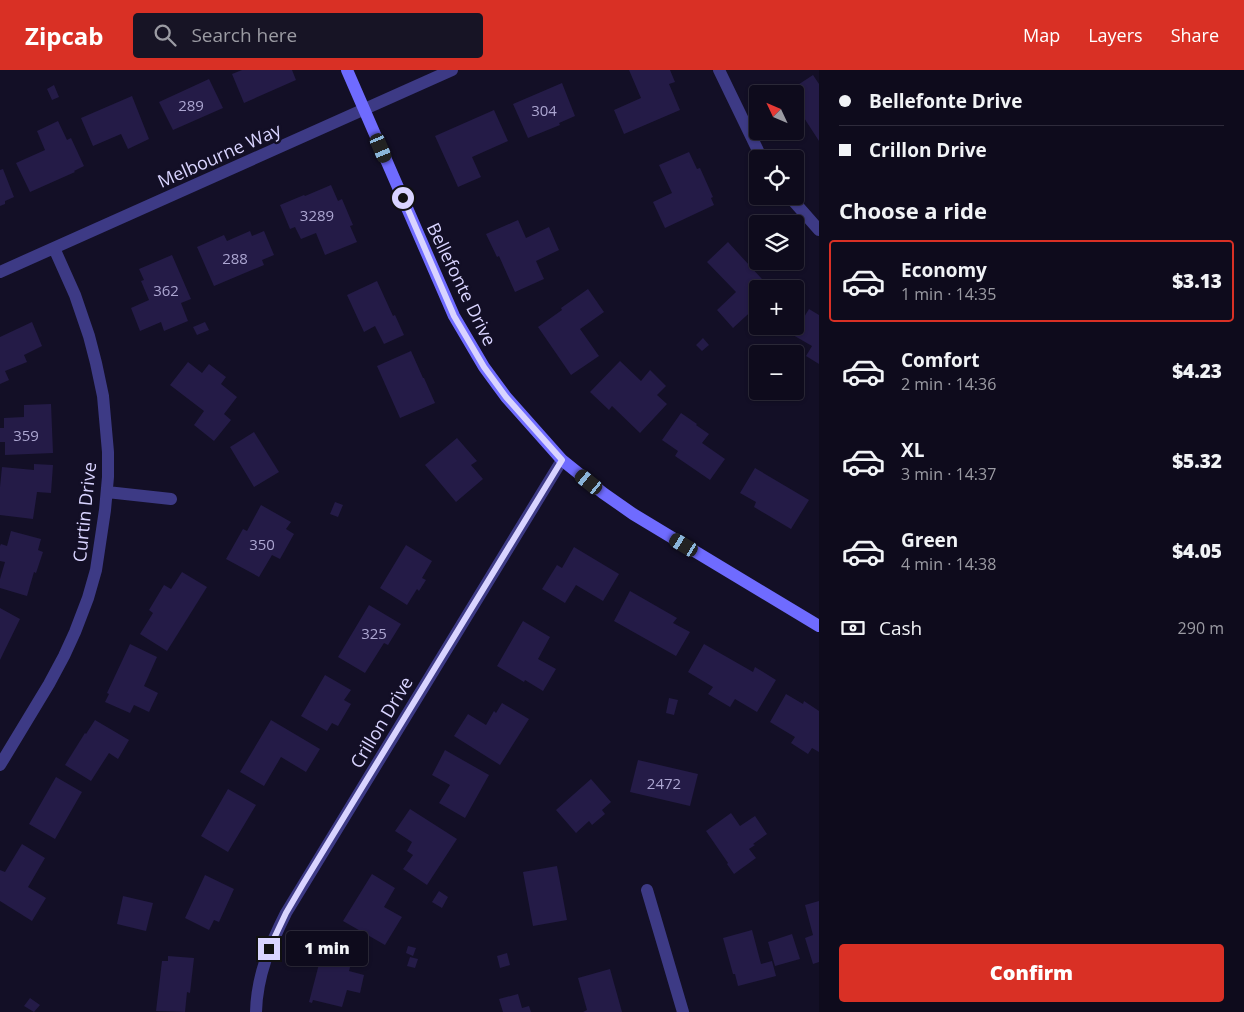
<!DOCTYPE html>
<html lang="en">
<head>
<meta charset="utf-8">
<style>
  body { margin:0; font-family:"Open Sans",sans-serif; background:#171425; color:#f1f3f6; height:100vh; display:flex; flex-direction:column; font-size:19px; white-space:nowrap }
  * { box-sizing:border-box; margin:0 }
  p { font-size:16px; color:#9b9ba3 }
  .icon { flex:none; width:28px; height:28px; fill:none; stroke:currentColor; stroke-width:2; stroke-linecap:round; stroke-linejoin:round }
  .map { position:relative; flex:1; overflow:hidden }
  .side { display:flex; flex-direction:column; background:#0e0b1c; width:425px }
  .side>* { flex:none }
  .hud { display:grid; align-content:center; height:110px; padding:0 20px; background:#0e0b1c }
  .needle { width:32px; rotate:314deg }
  .tools { position:absolute; left:749px; top:15px; display:grid; gap:10px }
  .tools a { display:grid; place-items:center; width:55px; height:55px; border-radius:5px; background:#0e0b1c; box-shadow:0 1px 4px #0004,0 0 0 1px #2e2b3b; font-size:25px }
  .end { position:absolute; width:22px; height:22px; margin:-11px; border:6px solid #d9d4ff; background:#111; box-shadow:0 0 0 2px #111 }
  .from { border-radius:50% }
  .bubble { position:absolute; height:35px; border-radius:5px; background:#0e0b1c; box-shadow:0 1px 4px #0004,0 0 0 1px #2e2b3b; font-size:16px; font-weight:800; line-height:35px; text-align:center }
  .car { position:absolute; width:15px; height:30px; margin:-15px -8px; border-radius:6px; box-shadow:0 0 4px 1px #0007; background:linear-gradient(#222 24%,#8ab4d8 0 40%,#222 0 76%,#8ab4d8 0 86%,#222 0) }
  .hud b { display:flex; align-items:center; gap:18px; height:48px; font-size:19px }
  .hud b+b { border-top:1px solid #2e2b3b }
  .hud i { width:12px; height:12px; background:#f1f3f6 }
  ul { padding:0; list-style:none }
  li { display:flex; align-items:center; gap:15px; height:82px; margin:0 10px 8px; padding:0 10px; border:2px solid transparent; border-radius:5px }
  li div { flex:1 }
  li b { display:block; font-size:19px }
  li em { font-style:normal; font-weight:800 }
  li.current { border-color:#d93025 }
  li>.icon { width:45px; height:45px; stroke-width:1.5 }
  h2 { padding:0 20px; font-size:22px; line-height:60px }
  .pay { display:flex; align-items:center; gap:12px; height:55px; padding:0 20px; font-size:19px }
  .pay p { margin-inline-start:auto }
  .primary-button { display:flex; gap:10px; margin-top:auto; padding:10px 20px }
  .primary-button a { flex:1; height:58px; border-radius:5px; background:#d93025; color:#fff; font-size:20px; font-weight:800; line-height:58px; text-align:center }
  header { display:flex; align-items:center; gap:30px; box-sizing:border-box; height:70px; padding:0 25px; background:#d93025; color:#fff }
  header strong { font-size:24px }
  nav { display:flex; gap:28px; margin-inline-start:auto; font-size:18px }
  .search { width:350px; height:45px; background:#171425; display:flex; align-items:center; gap:12px; box-sizing:border-box; padding:0 18px; border-radius:5px; color:#9b9ba3; font-size:19px }
  main { display:flex; flex:1; min-height:0 }
  .map>svg:first-child { display:block }
  .building { fill:#241b47 }
  .lines { fill:none; stroke-linecap:round; stroke-linejoin:round }
  .street { stroke:#3d3a85; stroke-width:12 }
  .secondary { stroke:#6f6bff; stroke-width:12 }
  .route { stroke:#d9d4ff; stroke-width:6 }
  .labels { text-anchor:middle; dominant-baseline:central; stroke-width:5; stroke-linejoin:round; paint-order:stroke }
  .number-label { font-size:15px; fill:#aca6d1 }
  .street-label { font-size:18px; fill:#d9d4ff; stroke:#130f26 }
</style>
</head>
<body>
<header>
<strong>Zipcab</strong>
<div class="search"><svg class="icon" aria-label="search" viewBox="0 0 24 24"><circle cx="10" cy="10" r="6"/><path d="M15 15l6 6"/></svg>Search here</div>
<nav><a>Map</a><a>Layers</a><a>Share</a></nav>
</header>
<main>
<div class="map">
<svg width="819" height="942" viewBox="0 0 819 942">
  <rect width="100%" height="100%" fill="#130f26"/>
  <path class="building" d="M 242,0 L 292,0 L 296,10 L 244,33 L 232,4 Z
    M 629,0 L 670,0 L 675,12 L 669,14 L 680,40 L 624,64 L 614,40 L 641,28 Z
    M 813,5 L 819,14 L 819,71 L 795,34 L 795,24 L 789,24 L 787,22 Z
    M 209,9 L 223,38 L 173,60 L 159,32 Z
    M 562,13 L 575,46 L 559,53 L 560,55 L 528,68 L 513,34 Z
    M 54,15 L 59,27 L 52,30 L 47,19 Z
    M 132,26 L 149,69 L 128,79 L 121,64 L 93,76 L 81,48 Z
    M 494,40 L 508,71 L 472,87 L 481,107 L 458,117 L 435,66 Z
    M 58,51 L 67,70 L 71,68 L 84,96 L 74,101 L 75,102 L 30,122 L 16,93 L 45,80 L 37,61 Z
    M 689,82 L 697,99 L 700,98 L 713,127 L 711,128 L 714,135 L 665,158 L 653,132 L 672,123 L 659,95 Z
    M 3,99 L 14,127 L 5,131 L 5,134 L 0,136 L 0,100 Z
    M 331,115 L 338,131 L 342,129 L 353,155 L 350,156 L 357,172 L 325,185 L 316,163 L 301,169 L 295,157 L 290,159 L 280,135 L 304,125 L 305,126 Z
    M 518,150 L 526,168 L 549,157 L 559,180 L 536,191 L 544,209 L 515,222 L 499,186 L 497,187 L 486,164 Z
    M 250,161 L 252,166 L 264,161 L 274,185 L 262,190 L 264,195 L 214,216 L 197,177 L 224,165 L 227,171 Z
    M 728,172 L 771,219 L 758,219 L 758,235 L 733,258 L 717,240 L 736,222 L 707,192 Z
    M 172,185 L 191,229 L 181,233 L 188,251 L 164,261 L 161,252 L 140,261 L 131,238 L 149,230 L 141,211 L 144,210 L 139,199 Z
    M 377,211 L 393,246 L 395,245 L 404,265 L 384,274 L 375,256 L 364,262 L 347,225 Z
    M 588,219 L 604,242 L 580,259 L 599,286 L 571,305 L 538,257 L 562,240 L 561,238 Z
    M 809,239 L 819,245 L 819,294 L 806,286 L 812,276 L 793,265 Z
    M 32,252 L 42,276 L 24,285 L 27,292 L 5,301 L 9,310 L 0,314 L 0,267 Z
    M 205,252 L 209,260 L 197,265 L 193,257 Z
    M 703,268 L 709,275 L 702,281 L 696,275 Z
    M 411,281 L 423,308 L 424,308 L 435,333 L 400,348 L 377,296 Z
    M 620,291 L 641,311 L 650,300 L 666,316 L 657,325 L 667,334 L 640,363 L 612,336 L 609,340 L 590,322 Z
    M 188,292 L 202,303 L 209,294 L 226,307 L 221,314 L 237,327 L 224,344 L 231,350 L 214,371 L 194,355 L 204,341 L 170,315 Z
    M 51,334 L 53,383 L 5,385 L 5,372 L 0,372 L 0,358 L 4,358 L 4,348 L 24,347 L 24,335 Z
    M 681,343 L 697,354 L 696,355 L 709,364 L 702,373 L 725,389 L 710,410 L 675,386 L 678,381 L 662,370 Z
    M 254,362 L 279,402 L 254,417 L 230,377 Z
    M 457,368 L 477,391 L 471,395 L 483,409 L 456,432 L 425,395 Z
    M 34,394 L 53,395 L 51,423 L 37,422 L 33,449 L 0,445 L 0,417 L 2,397 L 34,400 Z
    M 755,398 L 809,430 L 791,459 L 754,437 L 756,432 L 740,423 Z
    M 335,432 L 343,435 L 338,447 L 330,444 Z
    M 261,435 L 291,452 L 286,459 L 294,464 L 280,489 L 272,485 L 259,507 L 226,489 L 243,459 L 247,461 Z
    M 11,461 L 41,469 L 38,480 L 43,482 L 36,503 L 34,502 L 27,526 L 0,518 L 0,509 L 5,492 L 0,491 L 0,476 L 1,474 L 7,476 Z
    M 406,475 L 432,491 L 422,508 L 426,510 L 419,521 L 417,519 L 407,535 L 380,518 Z
    M 574,477 L 619,504 L 603,531 L 576,515 L 565,533 L 542,519 L 557,495 L 562,498 Z
    M 182,502 L 207,517 L 167,581 L 140,564 L 153,543 L 149,540 L 164,515 L 171,519 Z
    M 630,521 L 677,548 L 673,553 L 690,562 L 676,586 L 614,551 Z
    M 369,535 L 401,554 L 388,575 L 384,573 L 365,603 L 338,587 Z
    M 0,538 L 20,549 L 0,590 Z
    M 523,551 L 550,567 L 538,589 L 556,599 L 543,621 L 525,610 L 524,612 L 497,596 Z
    M 130,574 L 157,587 L 144,616 L 158,623 L 149,642 L 134,635 L 130,643 L 105,632 L 109,624 L 107,623 Z
    M 704,574 L 753,602 L 755,597 L 776,610 L 757,642 L 735,629 L 730,637 L 708,624 L 713,617 L 688,602 Z
    M 325,605 L 351,620 L 344,630 L 351,634 L 338,656 L 332,653 L 327,661 L 301,646 Z
    M 786,624 L 803,634 L 804,631 L 819,641 L 819,682 L 812,678 L 808,684 L 791,673 L 795,667 L 770,652 Z
    M 669,628 L 678,630 L 674,645 L 666,643 Z
    M 502,633 L 529,649 L 500,695 L 454,666 L 468,644 L 486,655 L 494,641 L 496,643 Z
    M 95,650 L 129,670 L 118,689 L 109,683 L 91,711 L 65,695 L 85,663 L 86,664 Z
    M 271,650 L 320,679 L 306,702 L 281,687 L 264,716 L 240,702 Z
    M 445,680 L 489,705 L 465,748 L 439,733 L 450,715 L 432,705 Z
    M 638,690 L 698,704 L 690,736 L 630,722 Z
    M 56,707 L 82,722 L 55,769 L 29,754 Z
    M 591,709 L 611,732 L 602,740 L 605,744 L 592,755 L 589,751 L 576,763 L 556,740 Z
    M 228,719 L 256,735 L 228,782 L 201,766 Z
    M 410,739 L 457,769 L 427,815 L 403,799 L 413,785 L 407,781 L 412,772 L 395,761 Z
    M 731,743 L 740,756 L 755,746 L 767,764 L 753,774 L 755,775 L 749,779 L 756,788 L 734,804 L 727,794 L 728,793 L 706,761 Z
    M 22,774 L 45,788 L 28,817 L 46,828 L 32,851 L 0,831 L 0,800 L 5,802 Z
    M 557,796 L 567,850 L 533,856 L 523,802 Z
    M 372,804 L 395,818 L 384,837 L 402,847 L 385,875 L 343,851 Z
    M 205,805 L 234,819 L 219,852 L 214,850 L 209,860 L 185,848 Z
    M 439,821 L 448,827 L 442,838 L 432,832 Z
    M 123,826 L 153,833 L 146,861 L 117,854 Z
    M 819,831 L 819,892 L 813,894 L 805,868 L 813,865 L 805,835 Z
    M 752,860 L 761,894 L 772,891 L 776,906 L 738,916 L 735,904 L 733,904 L 723,868 Z
    M 792,864 L 800,889 L 775,896 L 768,872 Z
    M 324,875 L 354,883 L 349,901 L 364,905 L 360,923 L 347,920 L 342,937 L 313,930 L 312,933 L 309,932 Z
    M 408,876 L 416,878 L 413,886 L 406,883 Z
    M 507,883 L 510,895 L 500,898 L 497,886 Z
    M 168,886 L 194,888 L 190,923 L 187,922 L 185,942 L 156,941 L 162,891 L 168,891 Z
    M 410,887 L 418,889 L 415,898 L 407,896 Z
    M 610,899 L 622,942 L 583,942 L 587,940 L 578,908 Z
    M 518,924 L 522,938 L 529,936 L 531,942 L 503,942 L 499,929 Z
    M 30,928 L 40,935 L 34,942 L 24,936 Z"/>
  <g class="lines">
    <path class="street" d="M 719,0 L 762,89
      M 789,126 L 819,160
      M 0,202 L 452,0
      M 107,422 L 171,429
      M 0,695 L 49,614 L 64,586 L 75,562 L 88,528 L 96,500 L 105,440 L 108,407 L 108,382 L 103,326 L 96,293 L 89,266 L 75,225 L 54,178
      M 647,820 L 683,942
      M 256,942 C 257,905 270,875 286,843 L 562,390"/>
    <path class="secondary" d="M 347,0 L 454,246 L 484,297 L 506,327 L 562,390 L 603,423 L 633,444 L 819,556"/>
  </g>
  <g class="lines">
    <path class="route" d="M 269,879 L 286,843 L 303,814 L 562,390 L 506,327 L 484,297 L 454,246 L 403,128"/>
  </g>
  <g class="labels">
    <g class="number-label">
      <text x="191" y="35">289</text>
      <text x="544" y="40">304</text>
      <text x="317" y="145">3289</text>
      <text x="235" y="188">288</text>
      <text x="166" y="220">362</text>
      <text x="26" y="365">359</text>
      <text x="262" y="474">350</text>
      <text x="374" y="563">325</text>
      <text x="664" y="713">2472</text>
    </g>
    <g class="street-label">
      <text transform="translate(219 85) rotate(-24)">Melbourne Way</text>
      <text transform="translate(462 214) rotate(64)">Bellefonte Drive</text>
      <text transform="translate(84 442) rotate(-84)">Curtin Drive</text>
      <text transform="translate(381 652) rotate(-59)">Crillon Drive</text>
    </g>
  </g>
</svg>
<div class="tools">
<a><svg class="needle" viewBox="-14 -14 28 28"><path d="M0-13l5 13h-10z" fill="#e53935"/><path d="M0 13l5-13h-10z" fill="#9b9ba3"/></svg></a>
<a><svg class="icon" aria-label="locate" viewBox="0 0 24 24"><circle cx="12" cy="12" r="6"/><path d="M12 2v4M12 18v4M2 12h4M18 12h4"/></svg></a>
<a><svg class="icon" aria-label="layers" viewBox="0 0 24 24"><path d="M12 4l9 5-9 5-9-5zM3 14l9 5 9-5"/></svg></a>
<a>+</a>
<a>−</a>
</div>
<i class="end from" style="left:403px;top:128px"></i>
<i class="end" style="left:269px;top:879px"></i>
<div class="bubble" style="left:286px;top:861px;width:82px">1 min</div>
<i class="car" style="left:381px;top:78px;rotate:157deg"></i>
<i class="car" style="left:589px;top:412px;rotate:309deg"></i>
<i class="car" style="left:684px;top:475px;rotate:301deg"></i>
</div>
<section class="side">
<div class="hud">
<b><i class="from"></i>Bellefonte Drive</b>
<b><i></i>Crillon Drive</b>
</div>
<h2>Choose a ride</h2>
<ul>
<li class="current"><svg class="icon" aria-label="car" viewBox="0 0 24 24"><path d="M5 17H2v-5l4-1 3-4h7l3 4 3 1v5h-3M9 17h6M6 11h13"/><circle cx="7" cy="17" r="2"/><circle cx="17" cy="17" r="2"/></svg><div><b>Economy</b><p>1 min · 14:35</p></div><em>$3.13</em></li>
<li><svg class="icon" aria-label="car" viewBox="0 0 24 24"><path d="M5 17H2v-5l4-1 3-4h7l3 4 3 1v5h-3M9 17h6M6 11h13"/><circle cx="7" cy="17" r="2"/><circle cx="17" cy="17" r="2"/></svg><div><b>Comfort</b><p>2 min · 14:36</p></div><em>$4.23</em></li>
<li><svg class="icon" aria-label="car" viewBox="0 0 24 24"><path d="M5 17H2v-5l4-1 3-4h7l3 4 3 1v5h-3M9 17h6M6 11h13"/><circle cx="7" cy="17" r="2"/><circle cx="17" cy="17" r="2"/></svg><div><b>XL</b><p>3 min · 14:37</p></div><em>$5.32</em></li>
<li><svg class="icon" aria-label="car" viewBox="0 0 24 24"><path d="M5 17H2v-5l4-1 3-4h7l3 4 3 1v5h-3M9 17h6M6 11h13"/><circle cx="7" cy="17" r="2"/><circle cx="17" cy="17" r="2"/></svg><div><b>Green</b><p>4 min · 14:38</p></div><em>$4.05</em></li>
</ul>
<div class="pay"><svg class="icon" aria-label="cash" viewBox="0 0 24 24"><path d="M3 7h18v10H3z"/><circle cx="12" cy="12" r="2"/></svg>Cash<p>290 m</p></div>
<div class="primary-button"><a>Confirm</a></div>
</section>
</main>
</body>
</html>
